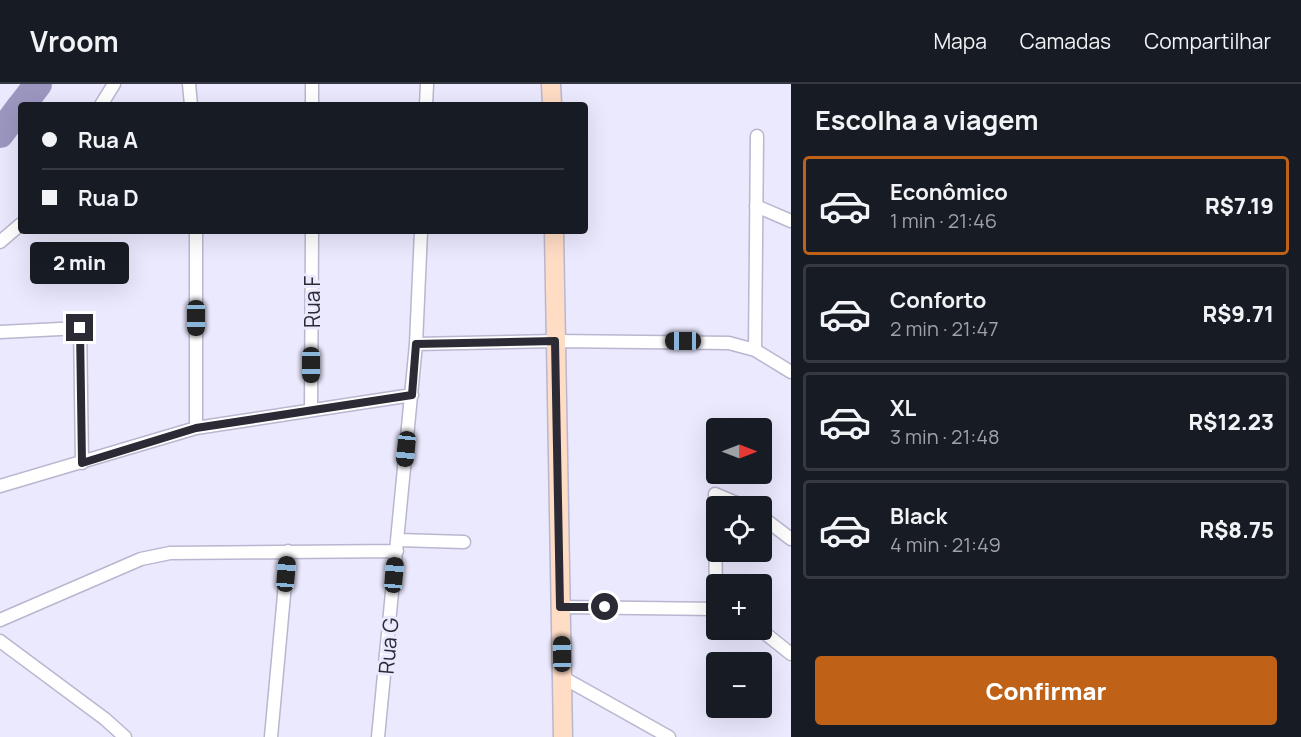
<!DOCTYPE html>
<html lang="pt">
<head>
<meta charset="utf-8">
<style>
  body { margin:0; font-family:Manrope,sans-serif; background:#242831; color:#f1f3f6; height:100vh; display:flex; flex-direction:column; font-size:22px; white-space:nowrap }
  * { box-sizing:border-box; margin:0 }
  p { font-size:20px; color:#9ea1a6 }
  .icon { flex:none; width:33px; height:33px; fill:none; stroke:currentColor; stroke-width:2; stroke-linecap:round; stroke-linejoin:round }
  .map { position:relative; flex:1; overflow:hidden }
  .panel { display:flex; flex-direction:column; background:#171b24; width:510px }
  .panel>* { flex:none }
  .banner { position:absolute; left:18px; top:18px; width:570px; height:132px; border-radius:6px; box-shadow:0 6px 24px #0002; display:grid; align-content:center; height:132px; padding:0 24px; background:#171b24 }
  .needle { width:39px; rotate:90deg }
  .tools { position:absolute; left:706px; top:334px; display:grid; gap:12px }
  .tools a { display:grid; place-items:center; width:66px; height:66px; border-radius:6px; background:#171b24; box-shadow:0 6px 24px #0002; font-size:30px }
  .end { position:absolute; width:27px; height:27px; margin:-14px; border:8px solid #2c2b35; background:#fff; box-shadow:0 0 0 3px #fff }
  .from { border-radius:50% }
  .bubble { position:absolute; height:42px; border-radius:6px; background:#171b24; box-shadow:0 6px 24px #0002; font-size:20px; font-weight:800; line-height:42px; text-align:center }
  .car { position:absolute; width:18px; height:36px; margin:-18px -9px; border-radius:8px; box-shadow:0 0 4px 2px #0007; background:linear-gradient(#222 24%,#8ab4d8 0 40%,#222 0 76%,#8ab4d8 0 86%,#222 0) }
  .banner b { display:flex; align-items:center; gap:21px; height:57px; font-size:22px }
  .banner b+b { border-top:2px solid #363941 }
  .banner i { width:15px; height:15px; background:#f1f3f6 }
  ul { padding:0; list-style:none }
  li { display:flex; align-items:center; gap:18px; height:99px; margin:0 12px 9px; padding:0 12px; border:3px solid #363941; border-radius:6px }
  li div { flex:1 }
  li b { display:block; font-size:22px }
  li em { font-style:normal; font-weight:800 }
  li.current { border-color:#bf6117 }
  li>.icon { width:54px; height:54px; stroke-width:1.5 }
  h2 { padding:0 24px; font-size:27px; line-height:72px }
  .cta { display:flex; gap:12px; margin-top:auto; padding:12px 24px }
  .cta a { flex:1; height:69px; border-radius:6px; background:#bf6117; color:#fff; font-size:24px; font-weight:800; line-height:69px; text-align:center }
  header { display:flex; align-items:center; gap:36px; box-sizing:border-box; height:84px; padding:0 30px; background:#171b24; border-bottom:2px solid #363941 }
  header strong { font-size:28px }
  nav { display:flex; gap:33px; margin-inline-start:auto; font-size:21px }
  main { display:flex; flex:1; min-height:0 }
  .map>svg:first-child { display:block }
  .lines { fill:none; stroke-linecap:round; stroke-linejoin:round }
  .river { stroke:#9c97bf; stroke-width:28 }
  .street-casing { stroke:#b9b6cf; stroke-width:15 }
  .secondary-casing { stroke:#b9b6cf; stroke-width:21 }
  .street { stroke:#fff; stroke-width:12 }
  .secondary { stroke:#ffdcc4; stroke-width:18 }
  .route { stroke:#2c2b35; stroke-width:8 }
  .labels { text-anchor:middle; dominant-baseline:central; stroke-width:6; stroke-linejoin:round; paint-order:stroke }
  .street-label { font-size:21px; fill:#2c2b35; stroke:#ebe9fe }
</style>
</head>
<body>
<header>
<strong>Vroom</strong>
<nav><a>Mapa</a><a>Camadas</a><a>Compartilhar</a></nav>
</header>
<main>
<div class="map">
<svg width="791" height="653" viewBox="0 0 791 653">
  <rect width="100%" height="100%" fill="#ebe9fe"/>
  <g class="lines">
    <path class="river" d="M 22,21 L 38,0
      M 0,50 L 21,22"/>
    <defs>
      <path id="street" d="M 189,0 L 191,21
        M 101,21 L 114,0
        M 312,21 L 312,0
        M 426,21 L 427,0
        M 756,122 L 791,137
        M 196,147 L 196,344
        M 0,158 L 21,140
        M 80,239 L 82,379
        M 0,248 L 80,244
        M 416,260 L 555,257 L 729,259 L 755,266 L 791,288
        M 755,266 L 757,52
        M 311,326 L 312,147
        M 0,402 L 196,344 L 412,311
        M 762,433 L 791,455
        M 398,456 L 464,458
        M 560,523 L 717,525
        M 716,524 L 715,410 L 746,423
        M 0,536 L 141,475 L 170,469 L 397,467
        M 761,546 L 791,570
        M 0,557 L 105,635 L 125,653
        M 562,593 L 669,653
        M 271,653 L 288,467
        M 378,653 L 416,260 L 421,147"/>
      <path id="secondary" d="M 551,0 L 552,21
        M 554,147 L 563,653"/>
    </defs>
    <use href="#street" class="street-casing"/>
    <use href="#secondary" class="secondary-casing"/>
    <use href="#street" class="street"/>
    <use href="#secondary" class="secondary"/>
  </g>
  <g class="lines">
    <path class="route" d="M 80,244 L 82,379 L 196,344 L 412,311 L 416,260 L 555,257 L 560,523 L 605,523"/>
  </g>
  <g class="labels">
    <g class="street-label">
      <text transform="translate(312 218) rotate(-90)">Rua F</text>
      <text transform="translate(388 562) rotate(-85)">Rua G</text>
    </g>
  </g>
</svg>
<div class="tools">
<a><svg class="needle" viewBox="-14 -14 28 28"><path d="M0-13l5 13h-10z" fill="#e53935"/><path d="M0 13l5-13h-10z" fill="#9ea1a6"/></svg></a>
<a><svg class="icon" aria-label="locate" viewBox="0 0 24 24"><circle cx="12" cy="12" r="6"/><path d="M12 2v4M12 18v4M2 12h4M18 12h4"/></svg></a>
<a>+</a>
<a>−</a>
</div>
<i class="end from" style="left:605px;top:523px"></i>
<i class="end" style="left:80px;top:244px"></i>
<div class="bubble" style="left:30px;top:158px;width:99px">2 min</div>
<i class="car" style="left:196px;top:234px;rotate:180deg"></i>
<i class="car" style="left:683px;top:257px;rotate:270deg"></i>
<i class="car" style="left:311px;top:281px;rotate:180deg"></i>
<i class="car" style="left:406px;top:365px;rotate:186deg"></i>
<i class="car" style="left:286px;top:490px;rotate:5deg"></i>
<i class="car" style="left:394px;top:491px;rotate:5deg"></i>
<i class="car" style="left:562px;top:570px;rotate:359deg"></i>
<div class="banner">
<b><i class="from"></i>Rua A</b>
<b><i></i>Rua D</b>
</div>
</div>
<section class="panel">
<h2>Escolha a viagem</h2>
<ul>
<li class="current"><svg class="icon" aria-label="car" viewBox="0 0 24 24"><path d="M5 17H2v-5l4-1 3-4h7l3 4 3 1v5h-3M9 17h6M6 11h13"/><circle cx="7" cy="17" r="2"/><circle cx="17" cy="17" r="2"/></svg><div><b>Econômico</b><p>1 min · 21:46</p></div><em>R$7.19</em></li>
<li><svg class="icon" aria-label="car" viewBox="0 0 24 24"><path d="M5 17H2v-5l4-1 3-4h7l3 4 3 1v5h-3M9 17h6M6 11h13"/><circle cx="7" cy="17" r="2"/><circle cx="17" cy="17" r="2"/></svg><div><b>Conforto</b><p>2 min · 21:47</p></div><em>R$9.71</em></li>
<li><svg class="icon" aria-label="car" viewBox="0 0 24 24"><path d="M5 17H2v-5l4-1 3-4h7l3 4 3 1v5h-3M9 17h6M6 11h13"/><circle cx="7" cy="17" r="2"/><circle cx="17" cy="17" r="2"/></svg><div><b>XL</b><p>3 min · 21:48</p></div><em>R$12.23</em></li>
<li><svg class="icon" aria-label="car" viewBox="0 0 24 24"><path d="M5 17H2v-5l4-1 3-4h7l3 4 3 1v5h-3M9 17h6M6 11h13"/><circle cx="7" cy="17" r="2"/><circle cx="17" cy="17" r="2"/></svg><div><b>Black</b><p>4 min · 21:49</p></div><em>R$8.75</em></li>
</ul>
<div class="cta"><a>Confirmar</a></div>
</section>
</main>
</body>
</html>
